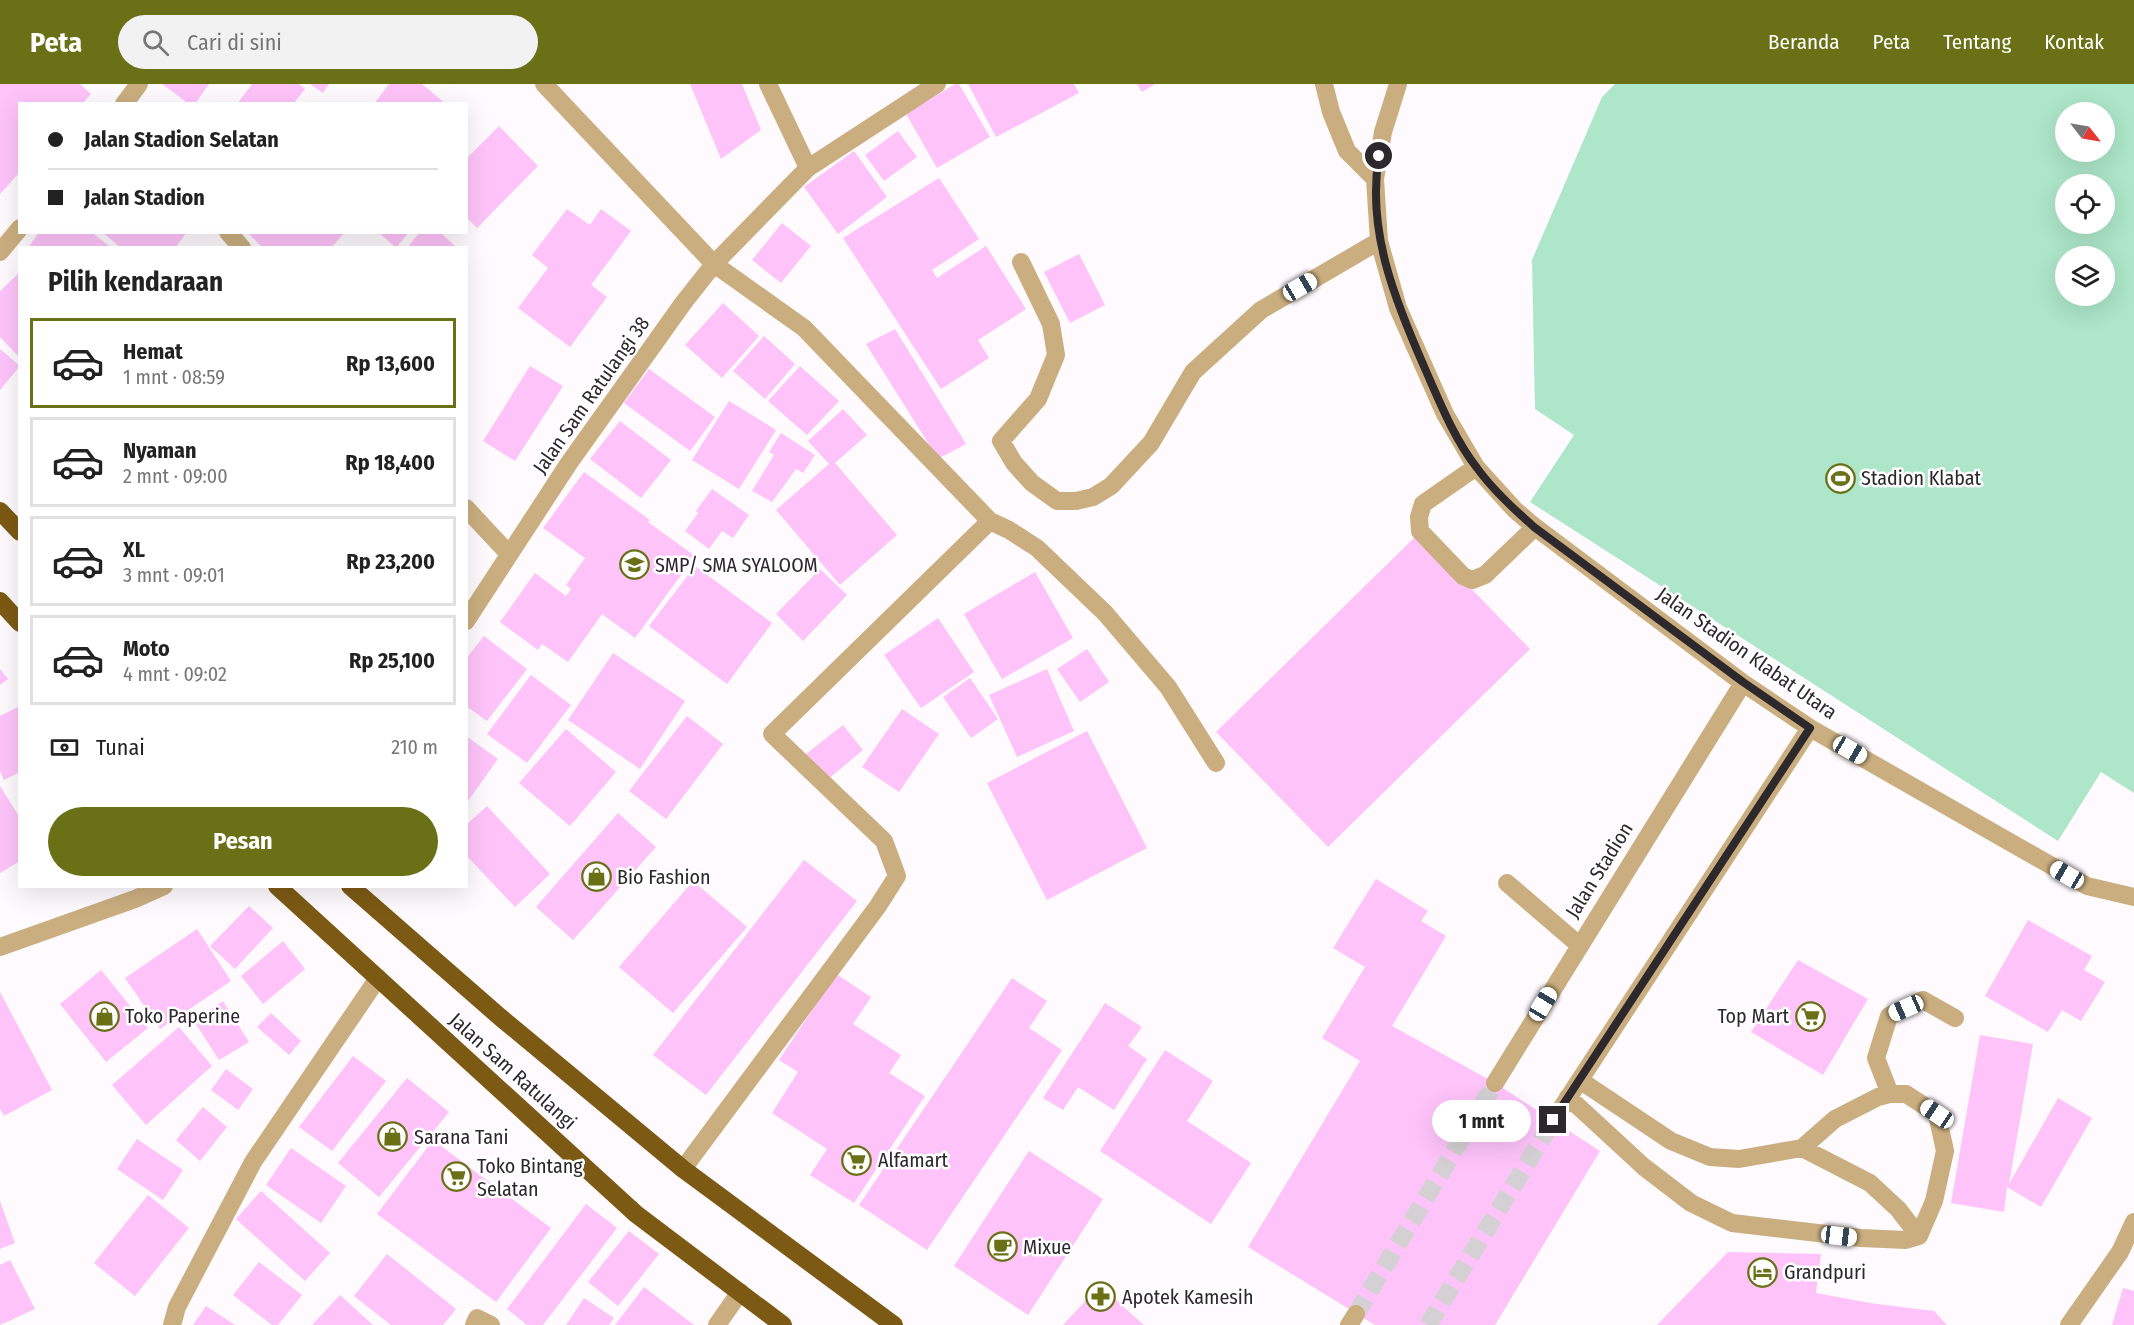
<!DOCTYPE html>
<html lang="id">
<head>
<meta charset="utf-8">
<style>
  body { margin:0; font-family:"Fira Sans Condensed",sans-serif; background:#f2f2f2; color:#222; height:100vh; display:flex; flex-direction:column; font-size:22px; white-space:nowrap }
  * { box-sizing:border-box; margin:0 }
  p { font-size:20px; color:#767676 }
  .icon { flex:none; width:33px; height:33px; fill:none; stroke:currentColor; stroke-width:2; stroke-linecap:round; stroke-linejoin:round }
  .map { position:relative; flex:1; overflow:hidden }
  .details { position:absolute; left:18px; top:162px; width:450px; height:642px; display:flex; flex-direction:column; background:#fff; border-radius:0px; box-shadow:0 6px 24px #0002 }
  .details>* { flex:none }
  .top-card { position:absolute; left:18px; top:18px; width:450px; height:132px; border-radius:0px; box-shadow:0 6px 24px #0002; display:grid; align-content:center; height:132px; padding:0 30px; background:#fff }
  .needle { width:39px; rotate:121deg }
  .buttons { position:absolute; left:2055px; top:18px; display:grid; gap:12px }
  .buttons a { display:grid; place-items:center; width:60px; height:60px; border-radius:50%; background:#fff; box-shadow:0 6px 24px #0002; font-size:30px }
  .end { position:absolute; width:27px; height:27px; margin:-14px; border:8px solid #2c282c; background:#fff; box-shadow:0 0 0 3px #fff }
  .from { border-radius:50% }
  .bubble { position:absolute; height:42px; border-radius:21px; background:#fff; box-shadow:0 6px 24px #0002; font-size:20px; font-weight:700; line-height:42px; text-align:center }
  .car { position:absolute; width:18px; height:36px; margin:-18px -9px; border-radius:8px; box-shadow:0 0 4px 2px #0007; background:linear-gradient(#fff 24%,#345 0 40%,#fff 0 76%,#345 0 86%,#fff 0) }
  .top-card b { display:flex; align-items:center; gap:21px; height:57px; font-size:22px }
  .top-card b+b { border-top:2px solid #e0e0e0 }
  .top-card i { width:15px; height:15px; background:#222 }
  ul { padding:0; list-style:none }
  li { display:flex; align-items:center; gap:18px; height:90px; margin:0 12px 9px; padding:0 18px; border:3px solid #e0e0e0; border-radius:0px }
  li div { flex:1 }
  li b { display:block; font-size:22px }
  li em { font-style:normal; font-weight:700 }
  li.current { border-color:#697016 }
  li>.icon { width:54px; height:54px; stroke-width:1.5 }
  h2 { padding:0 30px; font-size:27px; line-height:72px }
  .pay { display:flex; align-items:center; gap:15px; height:66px; padding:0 30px; font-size:22px }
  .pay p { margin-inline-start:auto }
  .button { display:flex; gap:12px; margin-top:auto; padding:12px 30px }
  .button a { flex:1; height:69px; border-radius:36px; background:#697016; color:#fff; font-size:24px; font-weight:700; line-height:69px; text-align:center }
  header { display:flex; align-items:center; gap:36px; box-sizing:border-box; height:84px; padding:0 30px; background:#697016; color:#fff }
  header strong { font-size:28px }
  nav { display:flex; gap:33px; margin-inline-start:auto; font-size:21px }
  .search { width:420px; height:54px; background:#f2f2f2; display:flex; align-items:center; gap:15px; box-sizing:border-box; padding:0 21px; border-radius:33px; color:#767676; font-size:22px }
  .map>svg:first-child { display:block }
  .green { fill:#ade6c8; fill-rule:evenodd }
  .building { fill:#fec4fa }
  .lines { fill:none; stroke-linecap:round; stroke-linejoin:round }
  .minor-tunnel { stroke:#d4d0d3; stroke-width:18; stroke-dasharray:18 9; stroke-linecap:butt }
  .minor { stroke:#caae7f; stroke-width:18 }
  .highway { stroke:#7c5a14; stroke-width:18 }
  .route { stroke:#2c282c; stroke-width:8 }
  .labels { text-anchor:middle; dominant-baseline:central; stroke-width:5; stroke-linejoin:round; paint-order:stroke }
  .street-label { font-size:20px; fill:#2c282c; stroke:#fff }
  .poi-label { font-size:20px; fill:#2c282c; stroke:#fff; text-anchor:start }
</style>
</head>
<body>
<header>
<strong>Peta</strong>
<div class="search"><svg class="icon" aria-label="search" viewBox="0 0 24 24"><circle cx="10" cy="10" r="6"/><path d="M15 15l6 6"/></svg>Cari di sini</div>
<nav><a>Beranda</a><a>Peta</a><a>Tentang</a><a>Kontak</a></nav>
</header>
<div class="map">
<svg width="2134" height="1241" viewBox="0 0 2134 1241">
  <rect width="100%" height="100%" fill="#fefafd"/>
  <path class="green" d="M 1615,0 L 2134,0 L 2134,709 L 2101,688 L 2058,757 L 1530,418 L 1574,351 L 1535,325 L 1532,176 L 1602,13 ZM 2066,28 L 2104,28 L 2104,68 L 2066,68 ZM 2066,100 L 2104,100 L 2104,140 L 2066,140 ZM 2066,172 L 2104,172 L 2104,212 L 2066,212 Z"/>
  <path class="building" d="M 0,0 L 80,0 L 91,10 L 82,20 L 20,20 L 20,88 L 0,110 Z
    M 162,0 L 209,0 L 195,20 L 189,20 Z
    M 252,0 L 299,0 L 305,5 L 293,20 L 237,20 Z
    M 310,0 L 329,0 L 323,9 Z
    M 389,0 L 422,0 L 446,20 L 374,20 Z
    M 690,0 L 742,0 L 761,46 L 721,75 Z
    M 955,0 L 959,0 L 990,53 L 937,84 L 906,30 Z
    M 968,0 L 1074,0 L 1079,9 L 996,53 Z
    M 1137,0 L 1155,0 L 1142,8 Z
    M 499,42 L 538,82 L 477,144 L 466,133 L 466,75 Z
    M 898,47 L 917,73 L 884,97 L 865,71 Z
    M 854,67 L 887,113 L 838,150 L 804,103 Z
    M 939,94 L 979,155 L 932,186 L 937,194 L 986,162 L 1026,225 L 978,256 L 989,274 L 941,305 L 843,154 Z
    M 567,125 L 590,141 L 601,125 L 631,147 L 591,201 L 607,213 L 570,263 L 518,224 L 548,184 L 532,171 Z
    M 782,139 L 811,162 L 781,199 L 752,176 Z
    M 39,148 L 91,148 L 112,164 L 28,164 Z
    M 102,148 L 187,148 L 175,164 L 121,164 Z
    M 247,148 L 345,148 L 331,164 L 263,164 Z
    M 378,148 L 409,148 L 396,164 Z
    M 420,148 L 440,148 L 457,164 L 407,164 Z
    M 1079,170 L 1105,221 L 1070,239 L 1044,188 Z
    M 20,188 L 20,274 L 0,253 L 0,207 Z
    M 723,219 L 759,252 L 722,294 L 685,261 Z
    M 895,245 L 966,360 L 938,375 L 866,260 Z
    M 764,252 L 795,280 L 765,315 L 733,287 Z
    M 0,265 L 20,282 L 0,306 Z
    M 530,282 L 563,302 L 515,377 L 483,357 Z
    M 800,282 L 839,317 L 807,351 L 768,317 Z
    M 649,285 L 715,333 L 690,367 L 624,319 Z
    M 729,317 L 776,346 L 739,405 L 692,376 Z
    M 843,325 L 867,351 L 835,379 L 897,451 L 840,501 L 776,426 L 829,380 L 808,357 Z
    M 620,337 L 671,376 L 641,414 L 590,375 Z
    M 781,349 L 815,371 L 803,389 L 796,385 L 772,418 L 752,407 L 774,371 L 769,368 Z
    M 584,388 L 650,436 L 648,438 L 695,472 L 635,554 L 602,530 L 568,578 L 542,560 L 538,566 L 500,538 L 535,489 L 566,512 L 571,505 L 566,501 L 585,474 L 543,444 Z
    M 712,405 L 749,431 L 733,454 L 722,447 L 709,465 L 685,447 L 698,429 L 696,427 Z
    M 1418,450 L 1530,565 L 1328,763 L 1216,648 Z
    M 695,482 L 772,539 L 727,600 L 649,542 Z
    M 820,485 L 847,511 L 803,557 L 776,530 Z
    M 1035,488 L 1073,554 L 1002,595 L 964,530 Z
    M 938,534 L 974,588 L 921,624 L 884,571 Z
    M 484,552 L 527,585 L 487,637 L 466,622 L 466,575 Z
    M 1087,565 L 1109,598 L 1080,618 L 1057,585 Z
    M 613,569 L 685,617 L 640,685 L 568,636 Z
    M 0,585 L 8,595 L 0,601 Z
    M 1047,585 L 1074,647 L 1017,673 L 989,611 Z
    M 531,591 L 571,621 L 527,679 L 487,650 Z
    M 970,594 L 998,635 L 971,654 L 943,613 Z
    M 20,622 L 20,688 L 4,696 L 0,687 L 0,632 Z
    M 902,625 L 939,650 L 899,708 L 862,683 Z
    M 687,632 L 723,660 L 666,735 L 629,707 Z
    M 843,641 L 863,666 L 827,696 L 806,670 Z
    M 566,645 L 616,688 L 570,742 L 519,699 Z
    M 1087,647 L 1147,764 L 1047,816 L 987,699 Z
    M 466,652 L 498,675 L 466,720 Z
    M 0,702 L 20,734 L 20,777 L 0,789 Z
    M 487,722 L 550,790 L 515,823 L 466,771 L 466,741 Z
    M 618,729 L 656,763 L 573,856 L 536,823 Z
    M 804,776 L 857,817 L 706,1011 L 653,971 Z
    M 1376,795 L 1428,827 L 1421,837 L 1446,852 L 1392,942 L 1495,999 L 1600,1067 L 1495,1241 L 1375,1241 L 1248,1163 L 1360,977 L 1322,954 L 1365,883 L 1333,864 Z
    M 693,797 L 747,843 L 673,929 L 619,883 Z
    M 249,822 L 273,844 L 235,885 L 210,862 Z
    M 2028,836 L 2092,872 L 2084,886 L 2105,898 L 2081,937 L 2062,926 L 2048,948 L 1985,912 Z
    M 197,845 L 231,897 L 160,945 L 125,894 Z
    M 283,857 L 305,885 L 263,920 L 241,892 Z
    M 1798,876 L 1868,915 L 1823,991 L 1751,948 Z
    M 101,886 L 148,944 L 106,978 L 60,920 Z
    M 836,890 L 871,913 L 853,940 L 901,971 L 889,989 L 925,1012 L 854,1119 L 810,1091 L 827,1065 L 772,1029 L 798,988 L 779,976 Z
    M 1012,894 L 1047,917 L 1029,944 L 1062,966 L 927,1166 L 859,1121 Z
    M 0,908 L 52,1006 L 4,1032 L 0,1025 Z
    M 223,917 L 249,958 L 219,976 L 194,937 Z
    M 1105,919 L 1142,943 L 1128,962 L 1147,975 L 1114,1026 L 1078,1003 L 1063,1026 L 1043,1014 Z
    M 271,929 L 301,957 L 289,971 L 257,943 Z
    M 179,943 L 212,982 L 146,1041 L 112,1001 Z
    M 1980,951 L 2033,960 L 2009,1100 L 2058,1014 L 2092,1034 L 2041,1123 L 2007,1103 L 2004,1128 L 1951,1119 Z
    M 1165,966 L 1213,997 L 1187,1037 L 1251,1079 L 1211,1140 L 1100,1067 Z
    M 353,972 L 386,997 L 332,1067 L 299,1043 Z
    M 226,985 L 253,1005 L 238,1026 L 211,1006 Z
    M 407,994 L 449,1028 L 379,1113 L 338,1079 Z
    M 203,1023 L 227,1043 L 200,1077 L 176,1056 Z
    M 137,1055 L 183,1086 L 163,1116 L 117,1085 Z
    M 433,1056 L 551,1144 L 496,1218 L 377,1130 Z
    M 291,1064 L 346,1102 L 321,1139 L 266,1101 Z
    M 1029,1067 L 1103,1115 L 1028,1231 L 954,1182 Z
    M 261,1107 L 330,1169 L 305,1197 L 236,1135 Z
    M 148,1111 L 189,1144 L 135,1212 L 94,1179 Z
    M 0,1117 L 15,1159 L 0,1165 Z
    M 586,1120 L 617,1144 L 543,1241 L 527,1241 L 507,1225 Z
    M 629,1147 L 659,1170 L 618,1222 L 588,1198 Z
    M 1728,1168 L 1821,1170 L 1816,1209 L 1870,1219 L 1934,1227 L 1947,1241 L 1657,1241 Z
    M 387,1170 L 456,1225 L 443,1241 L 391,1241 L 354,1212 Z
    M 10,1176 L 35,1225 L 0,1241 L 0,1181 Z
    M 259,1178 L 302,1211 L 278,1241 L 272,1241 L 233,1211 Z
    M 1100,1201 L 1127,1226 L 1144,1241 L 1063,1241 Z
    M 644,1203 L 694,1241 L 615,1241 Z
    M 2123,1204 L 2134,1207 L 2134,1241 L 2112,1241 Z
    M 340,1211 L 373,1241 L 312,1241 Z
    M 584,1214 L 614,1234 L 609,1241 L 566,1241 Z
    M 206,1222 L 235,1241 L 193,1241 Z"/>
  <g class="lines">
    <path class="minor-tunnel" d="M 1356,1230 L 1495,999
      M 1428,1241 L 1553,1037"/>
    <path class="minor" d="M 544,0 L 714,180 L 804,244 L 990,437 L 772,650 L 884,757 L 897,792 L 878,822 L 683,1085
      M 1324,0 L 1331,28 L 1347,67 L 1375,95 L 1379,157 L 1398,224 L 1445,330 L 1476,383 L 1515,426 L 1535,443 L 1743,599 L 1810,644 L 2087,802 L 2134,813
      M 124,20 L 139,0
      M 808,84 L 937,0
      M 1375,95 L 1383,48 L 1398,0
      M 228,148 L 242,164
      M 0,168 L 20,144
      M 1021,178 L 1051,240 L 1056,271 L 1038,315 L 1001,357 L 1014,379 L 1032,399 L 1057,417 L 1076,417 L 1093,413 L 1111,402 L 1151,359 L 1193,288 L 1261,226 L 1379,157
      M 1476,383 L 1423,420 L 1419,433 L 1420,447 L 1463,492 L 1472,496 L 1485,491 L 1535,443
      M 466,424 L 509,470
      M 990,437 L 1009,446 L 1037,464 L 1105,529 L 1168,603 L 1216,679
      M 466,537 L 569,379 L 684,218 L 714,180 L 808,84 L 768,0
      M 1507,799 L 1579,861
      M 0,863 L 135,815 L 164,802
      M 1495,999 L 1743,599
      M 1890,1010 L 1876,974 L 1889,932 L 1923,916 L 1955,934
      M 1568,1013 L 1644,1083 L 1691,1119 L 1732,1139 L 1861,1154 L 1906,1156 L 1919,1152 L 1898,1125 L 1870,1099 L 1802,1064 L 1739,1075 L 1710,1073 L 1671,1057 L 1581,997
      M 1553,1037 L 1810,644
      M 1802,1064 L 1835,1035 L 1878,1013 L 1890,1010 L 1906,1010 L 1937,1030 L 1945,1067 L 1934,1117 L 1919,1152
      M 172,1241 L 177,1223 L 253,1078 L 378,894
      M 474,1241 L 477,1234 L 491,1241
      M 717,1241 L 740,1208
      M 1349,1241 L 1356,1230
      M 2069,1241 L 2120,1168 L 2134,1138"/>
    <path class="highway" d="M 0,427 L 20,448
      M 0,517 L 20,539
      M 277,802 L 636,1130 L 783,1241
      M 350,802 L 500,933 L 683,1085 L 894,1241"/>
  </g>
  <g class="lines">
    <path class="route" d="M 1379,72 C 1366,147 1396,219 1426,287 C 1440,319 1455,356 1477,384 C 1493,406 1514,425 1534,443 L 1743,598 L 1810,644 L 1553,1036"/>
  </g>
  <defs>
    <symbol id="stadium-ring" viewBox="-11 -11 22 22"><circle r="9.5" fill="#fff" stroke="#697016" stroke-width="1.5"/><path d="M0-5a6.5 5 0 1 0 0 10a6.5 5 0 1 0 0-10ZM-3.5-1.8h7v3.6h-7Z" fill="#697016"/></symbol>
    <symbol id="school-ring" viewBox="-11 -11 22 22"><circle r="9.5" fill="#fff" stroke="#697016" stroke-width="1.5"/><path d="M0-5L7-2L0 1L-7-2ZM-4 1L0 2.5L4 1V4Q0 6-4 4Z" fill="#697016"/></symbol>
    <symbol id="shop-ring" viewBox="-11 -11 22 22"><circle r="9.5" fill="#fff" stroke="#697016" stroke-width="1.5"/><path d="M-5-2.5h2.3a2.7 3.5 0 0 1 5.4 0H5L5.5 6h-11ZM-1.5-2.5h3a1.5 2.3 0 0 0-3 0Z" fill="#697016"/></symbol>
    <symbol id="supermarket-ring" viewBox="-11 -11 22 22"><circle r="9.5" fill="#fff" stroke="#697016" stroke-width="1.5"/><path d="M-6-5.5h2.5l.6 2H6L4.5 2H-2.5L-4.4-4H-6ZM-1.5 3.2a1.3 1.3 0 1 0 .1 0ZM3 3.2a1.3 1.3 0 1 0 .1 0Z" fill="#697016"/></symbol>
    <symbol id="cafe-ring" viewBox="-11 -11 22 22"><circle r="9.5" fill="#fff" stroke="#697016" stroke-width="1.5"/><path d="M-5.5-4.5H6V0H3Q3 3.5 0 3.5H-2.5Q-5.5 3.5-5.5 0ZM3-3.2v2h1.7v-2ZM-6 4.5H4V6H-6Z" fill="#697016"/></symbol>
    <symbol id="hotel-ring" viewBox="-11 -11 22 22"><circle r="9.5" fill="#fff" stroke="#697016" stroke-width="1.5"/><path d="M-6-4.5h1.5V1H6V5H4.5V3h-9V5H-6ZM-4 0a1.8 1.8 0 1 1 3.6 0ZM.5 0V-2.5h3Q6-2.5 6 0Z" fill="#697016"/></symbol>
    <symbol id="pharmacy-ring" viewBox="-11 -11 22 22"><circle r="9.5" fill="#fff" stroke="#697016" stroke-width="1.5"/><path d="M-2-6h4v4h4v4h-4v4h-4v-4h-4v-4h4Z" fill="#697016"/></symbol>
  </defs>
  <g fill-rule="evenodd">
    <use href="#stadium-ring" x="1824" y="378" width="33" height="33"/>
    <use href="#school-ring" x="618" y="464" width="33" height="33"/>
    <use href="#shop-ring" x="580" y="776" width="33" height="33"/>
    <use href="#shop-ring" x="88" y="916" width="33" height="33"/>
    <use href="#supermarket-ring" x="1794" y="916" width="33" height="33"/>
    <use href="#shop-ring" x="376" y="1036" width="33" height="33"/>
    <use href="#supermarket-ring" x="840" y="1060" width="33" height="33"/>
    <use href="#supermarket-ring" x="440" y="1076" width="33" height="33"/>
    <use href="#cafe-ring" x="986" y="1146" width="33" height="33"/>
    <use href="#hotel-ring" x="1746" y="1172" width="33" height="33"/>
    <use href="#pharmacy-ring" x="1084" y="1196" width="33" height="33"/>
  </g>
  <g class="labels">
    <g class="street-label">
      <text transform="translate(591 311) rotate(-55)">Jalan Sam Ratulangi 38</text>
      <text transform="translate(1747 569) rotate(35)">Jalan Stadion Klabat Utara</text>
      <text transform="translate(1599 786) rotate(-58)">Jalan Stadion</text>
      <text transform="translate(513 987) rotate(42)">Jalan Sam Ratulangi</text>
    </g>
    <g class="poi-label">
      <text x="1861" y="394">Stadion Klabat</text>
      <text x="655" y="481">SMP/ SMA SYALOOM</text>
      <text x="617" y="793">Bio Fashion</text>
      <text x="125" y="932">Toko Paperine</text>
      <text x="1789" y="932" text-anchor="end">Top Mart</text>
      <text x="414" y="1053">Sarana Tani</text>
      <text x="878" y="1076">Alfamart</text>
      <text x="477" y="1082">Toko Bintang<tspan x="477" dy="23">Selatan</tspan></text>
      <text x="1023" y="1163">Mixue</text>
      <text x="1784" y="1188">Grandpuri</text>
      <text x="1122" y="1213">Apotek Kamesih</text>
    </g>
  </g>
</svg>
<div class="buttons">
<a><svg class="needle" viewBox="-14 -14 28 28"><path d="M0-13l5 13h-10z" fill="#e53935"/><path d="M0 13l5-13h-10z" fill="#767676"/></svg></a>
<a><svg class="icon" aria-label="locate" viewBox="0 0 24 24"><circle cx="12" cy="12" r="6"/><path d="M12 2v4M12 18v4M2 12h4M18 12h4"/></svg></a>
<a><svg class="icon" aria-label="layers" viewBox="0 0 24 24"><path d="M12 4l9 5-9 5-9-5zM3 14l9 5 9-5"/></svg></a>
</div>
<i class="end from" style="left:1379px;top:72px"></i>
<i class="end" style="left:1553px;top:1036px"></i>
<div class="bubble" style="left:1432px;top:1016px;width:99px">1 mnt</div>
<i class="car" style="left:1300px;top:203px;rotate:60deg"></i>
<i class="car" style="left:1850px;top:666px;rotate:120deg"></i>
<i class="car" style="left:2067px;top:791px;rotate:300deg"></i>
<i class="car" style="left:1543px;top:920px;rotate:31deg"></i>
<i class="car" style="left:1906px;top:924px;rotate:246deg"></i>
<i class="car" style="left:1937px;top:1030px;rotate:304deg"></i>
<i class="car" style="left:1839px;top:1152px;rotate:97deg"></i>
<div class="top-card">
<b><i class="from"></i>Jalan Stadion Selatan</b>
<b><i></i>Jalan Stadion</b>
</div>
<section class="details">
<h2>Pilih kendaraan</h2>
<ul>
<li class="current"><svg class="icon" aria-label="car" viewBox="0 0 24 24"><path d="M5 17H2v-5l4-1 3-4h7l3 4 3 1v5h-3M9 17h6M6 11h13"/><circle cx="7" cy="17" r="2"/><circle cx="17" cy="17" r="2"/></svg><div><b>Hemat</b><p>1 mnt · 08:59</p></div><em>Rp 13,600</em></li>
<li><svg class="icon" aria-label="car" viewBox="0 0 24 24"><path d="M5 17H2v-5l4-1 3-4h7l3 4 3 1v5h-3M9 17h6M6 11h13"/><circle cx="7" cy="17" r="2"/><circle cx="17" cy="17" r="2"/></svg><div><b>Nyaman</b><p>2 mnt · 09:00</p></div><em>Rp 18,400</em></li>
<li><svg class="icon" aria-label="car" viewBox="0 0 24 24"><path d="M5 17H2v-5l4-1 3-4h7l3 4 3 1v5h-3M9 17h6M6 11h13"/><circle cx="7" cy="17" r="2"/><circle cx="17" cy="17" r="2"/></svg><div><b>XL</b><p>3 mnt · 09:01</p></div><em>Rp 23,200</em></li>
<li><svg class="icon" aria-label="car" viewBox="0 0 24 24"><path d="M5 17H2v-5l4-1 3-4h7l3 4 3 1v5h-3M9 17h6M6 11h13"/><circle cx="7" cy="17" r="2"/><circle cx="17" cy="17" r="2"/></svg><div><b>Moto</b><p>4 mnt · 09:02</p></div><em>Rp 25,100</em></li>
</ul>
<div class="pay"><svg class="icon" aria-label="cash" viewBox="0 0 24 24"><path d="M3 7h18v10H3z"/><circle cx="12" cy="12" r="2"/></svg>Tunai<p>210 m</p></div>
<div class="button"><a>Pesan</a></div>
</section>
</div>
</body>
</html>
